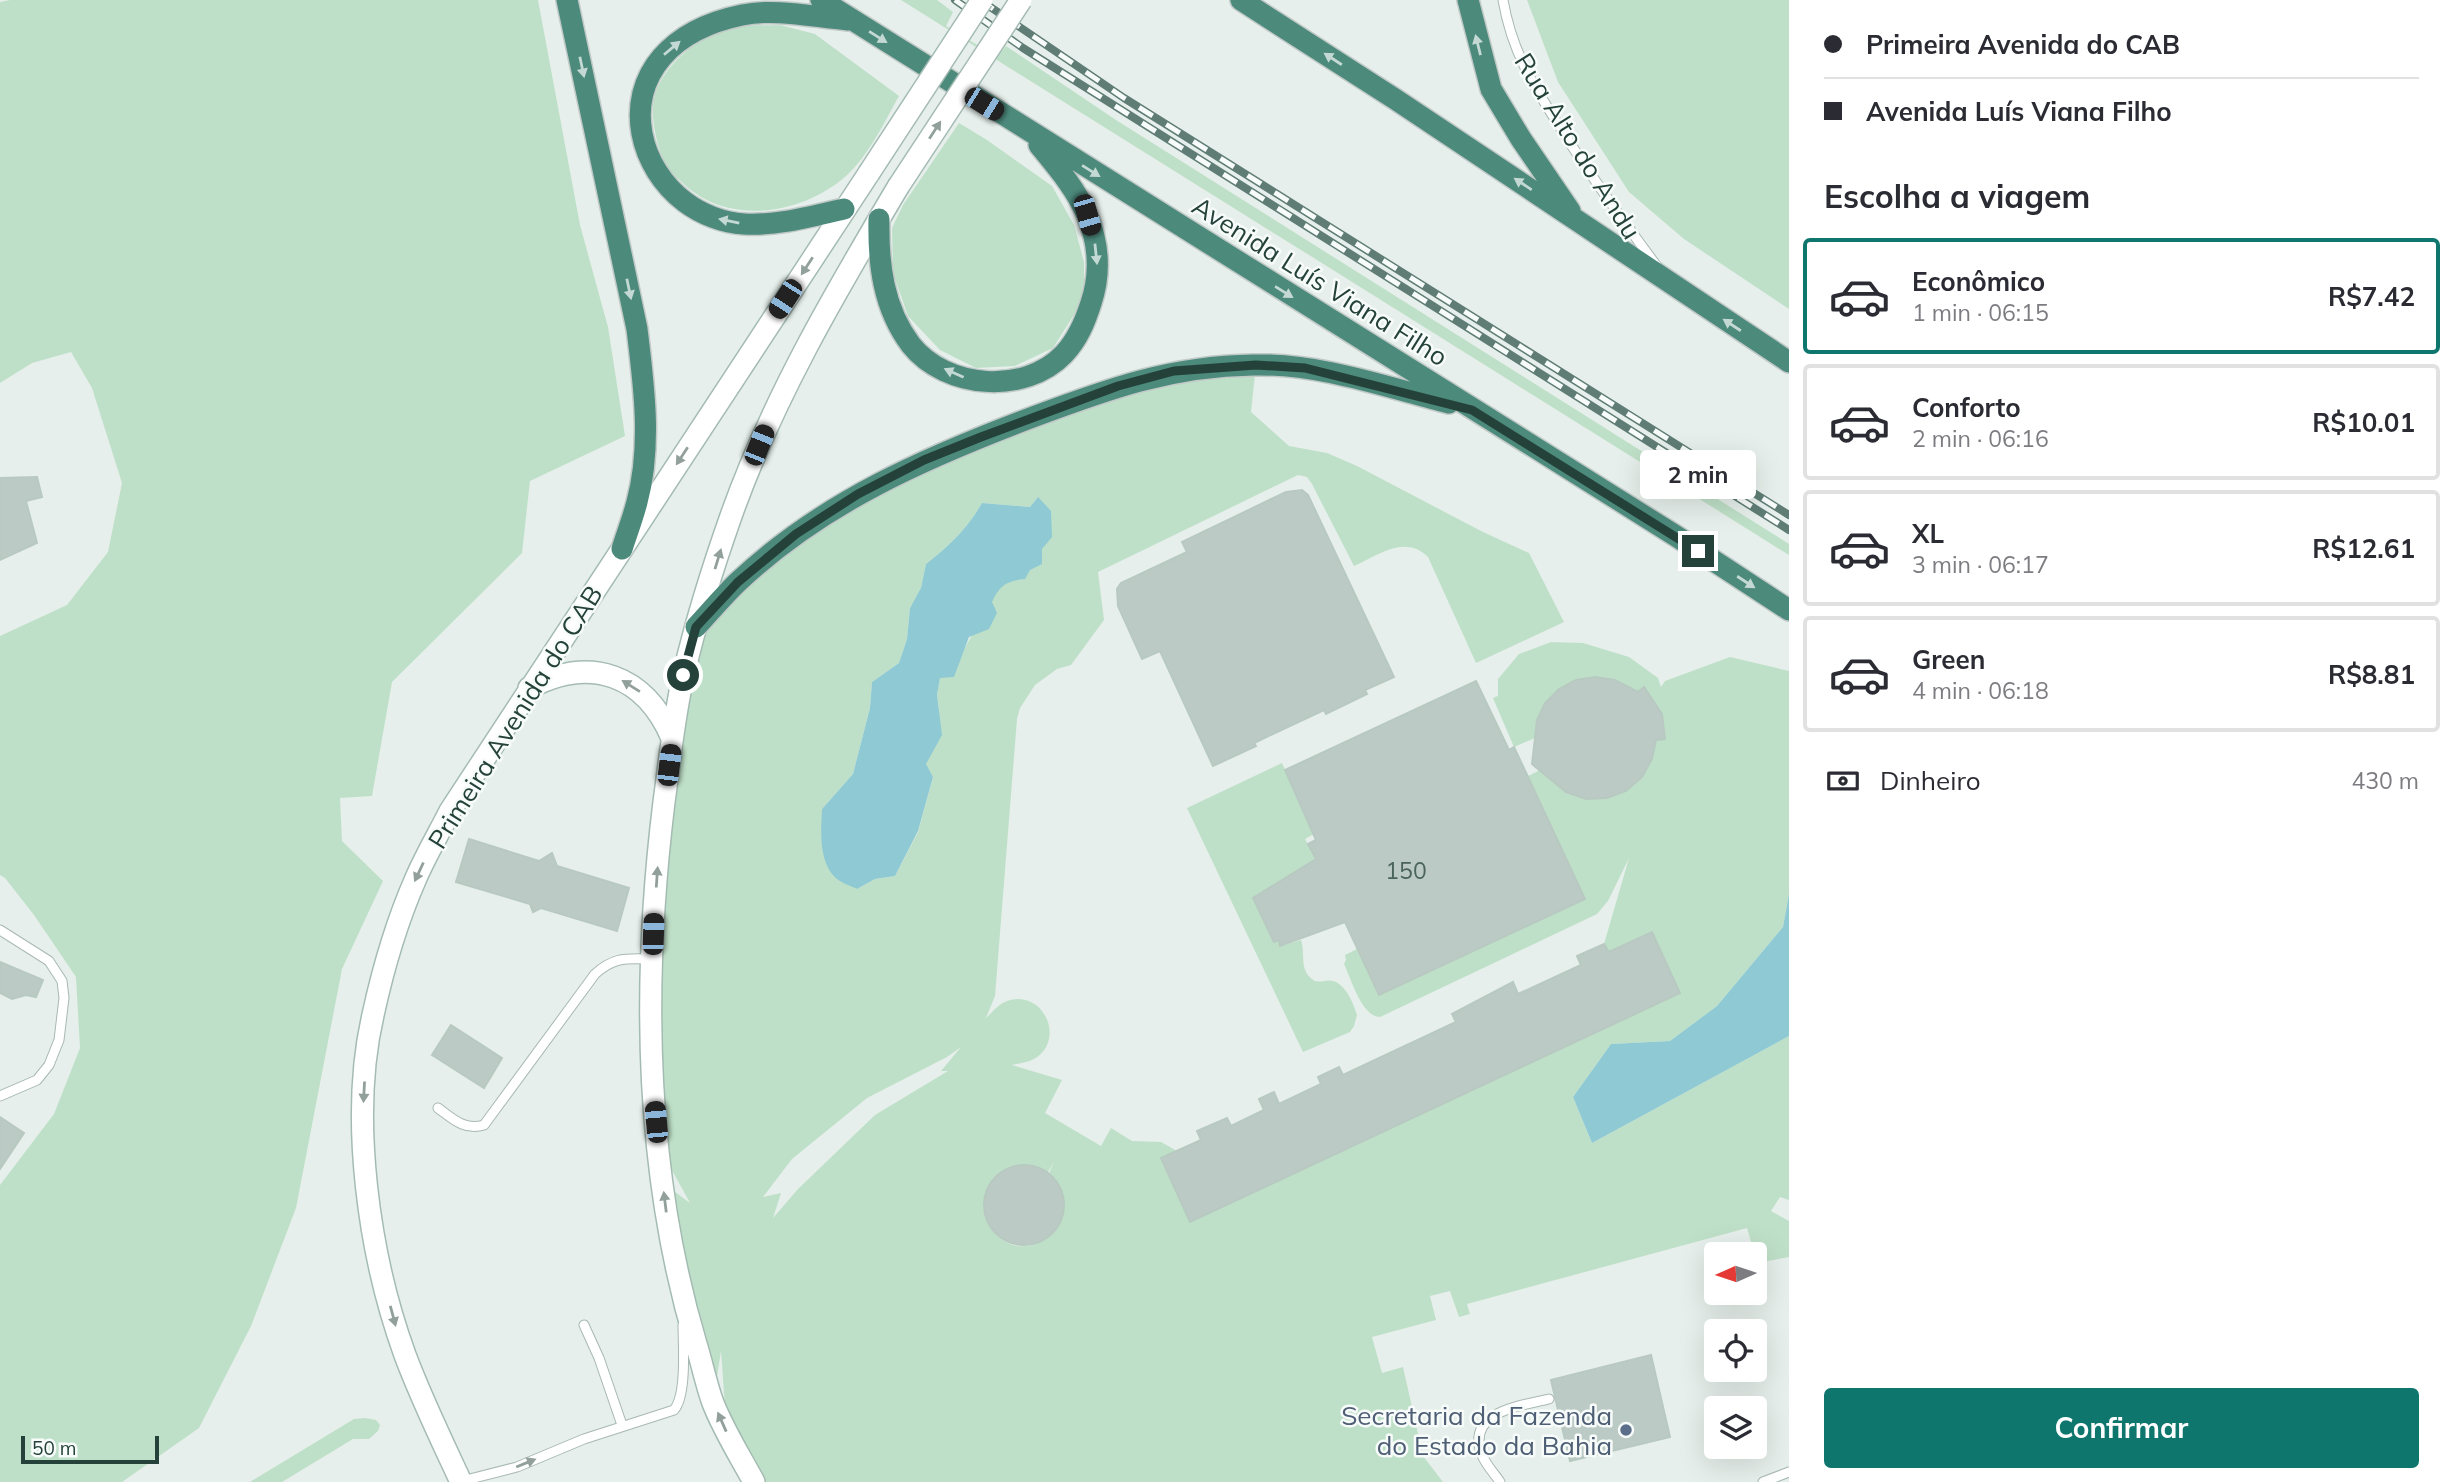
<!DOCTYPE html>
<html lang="pt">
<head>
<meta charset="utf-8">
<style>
  body { margin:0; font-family:Mulish,sans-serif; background:#f7f7f7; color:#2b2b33; height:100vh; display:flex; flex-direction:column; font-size:26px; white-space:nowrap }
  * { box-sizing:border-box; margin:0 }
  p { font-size:23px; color:#7c7c81 }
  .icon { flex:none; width:38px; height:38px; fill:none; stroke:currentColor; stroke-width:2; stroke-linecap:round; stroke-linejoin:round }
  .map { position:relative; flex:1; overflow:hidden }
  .drawer { display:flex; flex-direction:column; background:#fff; width:665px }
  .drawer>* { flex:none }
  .top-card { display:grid; align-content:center; height:154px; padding:0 35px; background:#fff }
  .needle { width:46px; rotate:267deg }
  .tools { position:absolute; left:1704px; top:1242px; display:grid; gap:14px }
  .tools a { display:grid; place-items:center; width:63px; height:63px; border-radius:7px; background:#fff; box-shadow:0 7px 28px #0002; font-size:35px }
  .scale { position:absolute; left:21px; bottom:18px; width:138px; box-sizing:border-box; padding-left:7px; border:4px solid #24423a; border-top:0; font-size:19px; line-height:24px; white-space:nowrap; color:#24423a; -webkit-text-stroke:5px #f7fbf9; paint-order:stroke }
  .end { position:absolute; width:32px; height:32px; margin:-16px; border:9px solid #24423a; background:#fff; box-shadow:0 0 0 4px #fff }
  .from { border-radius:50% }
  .bubble { position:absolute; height:49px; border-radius:7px; background:#fff; box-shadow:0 7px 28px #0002; font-size:23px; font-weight:700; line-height:49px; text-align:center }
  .car { position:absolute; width:21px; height:42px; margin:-21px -10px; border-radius:9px; box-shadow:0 0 5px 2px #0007; background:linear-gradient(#222 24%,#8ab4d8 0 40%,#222 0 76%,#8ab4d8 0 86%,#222 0) }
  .top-card b { display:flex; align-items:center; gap:24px; height:66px; font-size:26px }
  .top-card b+b { border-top:2px solid #e1e1e2 }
  .top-card i { width:18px; height:18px; background:#2b2b33 }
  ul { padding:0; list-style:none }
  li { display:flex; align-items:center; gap:21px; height:116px; margin:0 14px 10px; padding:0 21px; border:4px solid #e1e1e2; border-radius:7px }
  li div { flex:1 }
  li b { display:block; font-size:26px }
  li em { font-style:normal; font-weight:700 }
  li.selected { border-color:#0f766e }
  li>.icon { width:63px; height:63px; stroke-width:1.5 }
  h2 { padding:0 35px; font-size:32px; line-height:84px }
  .pay { display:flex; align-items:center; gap:18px; height:77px; padding:0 35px; font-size:26px }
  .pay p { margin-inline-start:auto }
  .button { display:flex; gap:14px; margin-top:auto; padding:14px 35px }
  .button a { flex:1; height:80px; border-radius:7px; background:#0f766e; color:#fff; font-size:28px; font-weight:700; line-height:80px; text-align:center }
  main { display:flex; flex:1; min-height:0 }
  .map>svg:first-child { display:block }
  .green { fill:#bfe0c8; fill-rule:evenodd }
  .water { fill:#8ec9d4 }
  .building { fill:#bbcac4; stroke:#b8c9c2; stroke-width:2 }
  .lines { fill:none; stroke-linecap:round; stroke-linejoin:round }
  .service-casing { stroke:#a8b8b2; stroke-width:11 }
  .secondary-casing { stroke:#a4bbb3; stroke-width:24 }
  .trunk-casing { stroke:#c2cac8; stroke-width:24 }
  .service { stroke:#fff; stroke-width:9 }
  .secondary { stroke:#fff; stroke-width:21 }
  .trunk { stroke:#4c8a7c; stroke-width:21 }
  .rail-casing { stroke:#5f7d75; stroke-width:8 }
  .rail { stroke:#f7fbf9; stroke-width:5; stroke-dasharray:16; stroke-linecap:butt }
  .secondary-bridge-casing { stroke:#a4bbb3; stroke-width:24; stroke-linecap:butt }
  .secondary-bridge { stroke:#fff; stroke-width:21 }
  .oneway { fill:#c4d9d4 }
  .oneway2 { fill:#92a09c }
  .route { stroke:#24423a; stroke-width:9 }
  .service-dot { fill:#5c6f8a; stroke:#f7fbf9; stroke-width:2.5 }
  .labels { text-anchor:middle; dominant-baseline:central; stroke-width:5; stroke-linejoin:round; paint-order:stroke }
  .number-label { font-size:23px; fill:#4a645c }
  .street-label { font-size:26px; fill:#24423a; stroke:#f7fbf9 }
  .service-label { font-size:26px; fill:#4e5e75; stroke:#f7fbf9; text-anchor:end }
</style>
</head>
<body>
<main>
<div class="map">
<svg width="1789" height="1482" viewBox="0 0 1789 1482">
  <rect width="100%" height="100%" fill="#e6efeb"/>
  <path class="green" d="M 10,0 L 538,0 L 580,225 L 608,327 L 625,436 L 530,481 L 522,553 L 392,682 L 372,796 L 340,798 L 342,841 L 383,881 L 342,969 L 296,1208 L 251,1326 L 199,1428 L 122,1482 L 0,1482 L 0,1185 L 54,1114 L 80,1048 L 76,977 L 34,915 L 5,878 L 0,875 L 0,636 L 67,605 L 108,552 L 122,483 L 92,388 L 71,352 L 32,363 L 0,383 L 0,2 Z
    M 901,0 L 937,0 L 953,12 L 946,26 L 997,57 L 1006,46 L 1116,120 L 1789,544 L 1789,555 Z
    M 1527,0 L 1789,0 L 1789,309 L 1684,239 L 1629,192 L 1558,82 Z
    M 780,25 L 815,34 L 899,96 C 884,123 869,155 846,176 C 803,214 731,226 686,186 C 680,180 671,174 667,167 C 658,151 650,119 654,100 C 659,69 694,41 722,30 C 738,23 763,26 780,25 Z
    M 959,123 L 987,140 L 1052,186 L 1074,225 L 1084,262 L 1084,286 L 1077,310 L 1053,348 L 1015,366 L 976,368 L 940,350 L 908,316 L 893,273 L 892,228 L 903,205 Z
    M 1256,365 L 1251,412 L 1289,446 L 1327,453 L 1357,466 L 1481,531 L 1529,553 L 1564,622 L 1476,663 L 1428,557 C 1405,534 1378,555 1354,566 L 1312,484 L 1307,477 L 1298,475 L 1098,572 L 1104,620 L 1071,665 L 1057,669 L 1035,685 L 1020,708 L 1017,719 L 995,996 L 986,1018 C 992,1013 998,1004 1007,1001 C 1043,988 1067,1040 1034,1059 C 1027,1063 1019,1063 1012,1065 L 1062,1080 L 1045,1113 L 1101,1146 L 1111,1128 L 1132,1141 L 1161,1142 L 1177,1151 L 1190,1221 L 1680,993 L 1652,932 L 1609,952 L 1604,944 L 1629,858 L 1608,901 L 1597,914 L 1380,1017 C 1362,1017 1351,979 1344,964 L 1346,960 L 1345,955 L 1357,949 L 1379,995 L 1584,899 L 1528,776 L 1542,769 C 1549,777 1557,787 1566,792 C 1591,805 1626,798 1643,776 C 1651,765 1654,753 1656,740 L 1665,739 L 1662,714 L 1644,687 L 1637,694 C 1611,669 1568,673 1546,702 C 1538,712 1536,725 1535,738 L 1514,747 L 1493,698 L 1498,696 L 1498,679 L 1519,654 L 1551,642 L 1583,643 L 1629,657 L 1658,678 L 1661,687 L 1665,681 L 1730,657 L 1789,671 L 1789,894 L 1783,927 L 1717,1006 L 1670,1041 L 1611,1044 L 1573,1097 L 1592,1143 L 1789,1036 L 1789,1200 L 1780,1197 L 1771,1211 L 1789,1221 L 1789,1257 L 1757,1263 L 1747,1228 L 1467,1304 L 1470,1314 L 1459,1317 L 1450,1291 L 1430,1296 L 1436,1320 L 1372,1337 L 1382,1373 L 1403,1367 L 1423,1456 L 1443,1482 L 754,1482 L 725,1406 L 721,1351 L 713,1402 L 663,1183 L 690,1203 L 658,1145 L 652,959 L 696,627 L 796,534 L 1039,415 ZM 1038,497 L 1025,579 L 1008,580 L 999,587 L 963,651 L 940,677 L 937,695 L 939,711 L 926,765 L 933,777 L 918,832 L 895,876 L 875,879 L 857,889 L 822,809 L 853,774 L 870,708 L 872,682 L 899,663 L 907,639 L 910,608 L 921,589 L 926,564 C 949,546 967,529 982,503 L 1030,507 ZM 961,1047 L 941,1071 L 948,1071 L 875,1115 L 798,1189 L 773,1218 L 781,1193 L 763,1197 L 792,1159 L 867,1098 L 947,1057 ZM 1054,1162 L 1049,1173 C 1094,1222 1022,1275 991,1228 C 986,1220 983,1212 984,1203 C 988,1168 1019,1158 1048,1172 Z
    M 1282,763 L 1314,834 L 1305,839 L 1316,859 L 1253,898 L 1274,942 L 1279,940 L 1281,946 L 1301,940 C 1306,955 1298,971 1315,981 C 1322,983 1327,979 1333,981 C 1346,984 1354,1005 1357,1015 L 1354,1026 L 1350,1032 L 1303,1052 L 1187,808 Z
    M 365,1418 L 376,1420 L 380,1425 L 378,1431 L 369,1439 L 353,1439 L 282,1482 L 250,1482 L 354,1419 Z"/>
  <path class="water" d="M 1038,497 L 1051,511 L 1052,537 L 1042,549 L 1042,564 L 1030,570 L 1025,579 C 1006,581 1000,585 992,602 L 997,613 L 989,629 L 969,637 L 954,677 L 940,678 L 937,695 L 942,735 L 926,764 L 933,777 L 918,831 L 895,876 L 875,879 L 857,889 C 851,886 842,883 837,879 C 818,863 821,831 822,809 L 853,774 L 870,708 L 872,682 L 899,663 L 907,639 L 910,608 L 921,588 L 926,564 C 949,546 967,529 982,503 L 1030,507 Z
    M 1789,894 L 1789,1036 L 1592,1143 L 1573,1097 L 1611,1044 L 1670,1041 L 1717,1006 L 1783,927 Z"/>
  <path class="building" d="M 37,477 L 42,497 L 26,501 L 37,543 L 0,560 L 0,478 Z
    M 1302,490 L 1308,495 L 1394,677 L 1365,690 L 1367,694 L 1326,714 L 1324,710 L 1254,743 L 1256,746 L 1213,766 L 1160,651 L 1142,659 L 1118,606 L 1117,589 L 1121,583 L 1187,552 L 1182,542 L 1286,492 Z
    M 1595,677 L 1615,680 L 1638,692 L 1644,687 L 1662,714 L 1665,739 L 1656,740 L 1652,759 L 1642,777 L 1626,791 L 1607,798 L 1586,799 L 1566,792 L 1532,764 L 1537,720 L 1545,703 L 1559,689 L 1576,680 Z
    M 1476,681 L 1509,750 L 1514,747 L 1585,899 L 1379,995 L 1345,922 L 1280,946 L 1279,940 L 1274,942 L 1253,898 L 1316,859 L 1308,844 L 1316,840 L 1285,770 Z
    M 469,839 L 539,861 L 552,853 L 557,866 L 629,888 L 617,931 L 541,908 L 533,912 L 530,904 L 456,882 Z
    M 1652,932 L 1680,993 L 1190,1222 L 1161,1158 L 1201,1140 L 1197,1131 L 1227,1118 L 1231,1126 L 1264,1110 L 1259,1099 L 1274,1092 L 1279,1104 L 1321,1084 L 1318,1077 L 1339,1067 L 1343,1075 L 1456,1022 L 1452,1014 L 1513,982 L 1518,994 L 1581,965 L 1577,956 L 1604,944 L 1609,952 Z
    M 0,962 L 43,980 L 36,997 L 26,995 L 12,999 L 0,993 Z
    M 451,1025 L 502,1058 L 484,1088 L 432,1055 Z
    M 0,1117 L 24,1133 L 0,1169 Z
    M984 1205a40 40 0 1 1 80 0a40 40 0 1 1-80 0Z
    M 1651,1355 L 1670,1437 L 1570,1461 L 1551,1380 Z"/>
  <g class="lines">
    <defs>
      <path id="service" d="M 1503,0 C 1512,53 1535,88 1563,132 C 1592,178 1624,222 1656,265
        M 0,930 L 49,961 L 62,981 L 64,998 L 59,1040 L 49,1065 L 37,1080 L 0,1096
        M 438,1108 C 453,1119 465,1131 484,1125 L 595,974 C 615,956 627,959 652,959
        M 584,1325 L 599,1358 L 622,1425
        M 462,1481 L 517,1467 L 584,1439 L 674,1410 C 687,1395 683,1345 683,1325
        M 1500,1482 C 1494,1473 1486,1465 1482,1455 C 1465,1411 1521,1406 1549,1399
        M 1763,1482 L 1789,1472"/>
      <path id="secondary" d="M 529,688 C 591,655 645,675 672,738
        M 461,1482 C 442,1441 421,1398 405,1355 C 369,1256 349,1118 373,1015 C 383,969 397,921 416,878 C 426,855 439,833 450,811 L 869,173
        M 754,1482 C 740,1456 724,1431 713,1403 C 706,1384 702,1363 696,1344 C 644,1170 642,981 664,802 C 670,759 674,715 684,673 C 696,621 713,567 731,516 C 772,400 835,293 898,187"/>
      <path id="trunk" d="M 567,0 L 637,329 C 644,386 652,446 637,502 C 633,518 627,533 622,549
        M 821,0 L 1676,536 L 1789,610
        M 1241,0 L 1395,99 L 1789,362
        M 1468,0 L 1491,89 L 1521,139 L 1570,211
        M 844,209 C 812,216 777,226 744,224 C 723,223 701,214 685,202 C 640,168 623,102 662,57 C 682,34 713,21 742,15 C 776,8 813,17 848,20
        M 879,219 C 878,263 883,308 911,345 C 946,389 1025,395 1064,354 C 1078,339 1085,322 1091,303 C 1101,273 1099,244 1087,215 C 1076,189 1057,167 1039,145
        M 696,627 C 710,612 724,595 739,581 C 823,502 927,457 1033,417 C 1108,389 1171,366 1253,365 C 1319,363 1386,387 1449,403"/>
    </defs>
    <use href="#service" class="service-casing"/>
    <use href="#secondary" class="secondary-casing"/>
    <use href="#trunk" class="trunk-casing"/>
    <use href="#service" class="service"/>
    <use href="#secondary" class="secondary"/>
    <use href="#trunk" class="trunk"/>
    <defs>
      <path id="rail" d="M 955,0 L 1023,48 L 1789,530
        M 980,0 L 1124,98 L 1789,515"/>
    </defs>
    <use href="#rail" class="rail-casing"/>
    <use href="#rail" class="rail"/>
    <defs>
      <path id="secondary-bridge" d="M 869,173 L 982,0
        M 898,187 L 1021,0"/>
    </defs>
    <use href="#secondary-bridge" class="secondary-bridge-casing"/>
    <use href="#secondary-bridge" class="secondary-bridge"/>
  </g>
  <defs><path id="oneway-solid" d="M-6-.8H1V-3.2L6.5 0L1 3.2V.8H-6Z" transform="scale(1.75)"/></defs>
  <g class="oneway">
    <use href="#oneway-solid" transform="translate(878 37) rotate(32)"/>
    <use href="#oneway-solid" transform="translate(1478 45) rotate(-104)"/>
    <use href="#oneway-solid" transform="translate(672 48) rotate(-40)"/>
    <use href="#oneway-solid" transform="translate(1333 59) rotate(-147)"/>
    <use href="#oneway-solid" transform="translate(582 67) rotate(78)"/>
    <use href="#oneway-solid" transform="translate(1091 171) rotate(32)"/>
    <use href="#oneway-solid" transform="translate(1523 184) rotate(-146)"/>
    <use href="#oneway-solid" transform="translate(729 221) rotate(-168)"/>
    <use href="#oneway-solid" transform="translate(1096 254) rotate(84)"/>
    <use href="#oneway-solid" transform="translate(629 289) rotate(78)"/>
    <use href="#oneway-solid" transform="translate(1284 292) rotate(32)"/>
    <use href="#oneway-solid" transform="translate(1732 325) rotate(-147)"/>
    <use href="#oneway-solid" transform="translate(954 373) rotate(-156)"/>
    <use href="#oneway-solid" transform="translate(1746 582) rotate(33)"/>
  </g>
  <g class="oneway2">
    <use href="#oneway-solid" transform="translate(935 130) rotate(-57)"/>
    <use href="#oneway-solid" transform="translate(807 266) rotate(123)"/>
    <use href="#oneway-solid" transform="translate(682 456) rotate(123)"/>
    <use href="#oneway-solid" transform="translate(718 559) rotate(-73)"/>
    <use href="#oneway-solid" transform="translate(631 686) rotate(-148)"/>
    <use href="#oneway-solid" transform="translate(419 872) rotate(115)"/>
    <use href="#oneway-solid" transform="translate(657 877) rotate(-86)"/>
    <use href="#oneway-solid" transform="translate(364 1092) rotate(93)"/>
    <use href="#oneway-solid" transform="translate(665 1202) rotate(-97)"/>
    <use href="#oneway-solid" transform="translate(393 1316) rotate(75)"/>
    <use href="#oneway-solid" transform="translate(722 1422) rotate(-114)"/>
    <use href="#oneway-solid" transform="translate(526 1463) rotate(-22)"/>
  </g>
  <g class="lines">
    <path class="route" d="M 683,675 L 696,627 L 738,582 L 796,534 L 858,494 L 924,460 L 981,437 L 1118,386 L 1174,371 L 1256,365 L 1305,368 L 1472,410 L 1698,551"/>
  </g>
  <circle class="service-dot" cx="1626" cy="1430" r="7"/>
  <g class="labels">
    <g class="number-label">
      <text x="1406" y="870">150</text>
    </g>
    <g class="street-label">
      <text transform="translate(1578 146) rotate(58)">Rua Alto do Andu</text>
      <text transform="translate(1320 281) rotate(32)">Avenida Luís Viana Filho</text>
      <text transform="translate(515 717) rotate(-58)">Primeira Avenida do CAB</text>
    </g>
    <g class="service-label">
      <text x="1612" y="1415">Secretaria da Fazenda<tspan x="1612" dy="30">do Estado da Bahia</tspan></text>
    </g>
  </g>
</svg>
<div class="tools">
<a><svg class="needle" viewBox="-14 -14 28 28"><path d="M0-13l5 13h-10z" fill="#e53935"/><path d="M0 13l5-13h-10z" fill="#7c7c81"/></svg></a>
<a><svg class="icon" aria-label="locate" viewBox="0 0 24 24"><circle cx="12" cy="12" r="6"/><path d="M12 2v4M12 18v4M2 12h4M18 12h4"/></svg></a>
<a><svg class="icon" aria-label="layers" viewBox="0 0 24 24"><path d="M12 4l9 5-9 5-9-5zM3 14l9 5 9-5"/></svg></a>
</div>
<div class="scale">50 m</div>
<i class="end from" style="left:683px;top:675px"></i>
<i class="end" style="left:1698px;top:551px"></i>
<div class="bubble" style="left:1640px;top:450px;width:116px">2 min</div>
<i class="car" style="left:984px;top:104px;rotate:122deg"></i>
<i class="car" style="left:1087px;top:215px;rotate:164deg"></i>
<i class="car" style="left:785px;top:299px;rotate:213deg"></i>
<i class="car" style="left:759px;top:445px;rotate:22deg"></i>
<i class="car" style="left:669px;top:765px;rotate:7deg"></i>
<i class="car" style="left:653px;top:934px;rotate:2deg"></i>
<i class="car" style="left:656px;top:1122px;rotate:355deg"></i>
</div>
<section class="drawer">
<div class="top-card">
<b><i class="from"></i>Primeira Avenida do CAB</b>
<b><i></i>Avenida Luís Viana Filho</b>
</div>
<h2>Escolha a viagem</h2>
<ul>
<li class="selected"><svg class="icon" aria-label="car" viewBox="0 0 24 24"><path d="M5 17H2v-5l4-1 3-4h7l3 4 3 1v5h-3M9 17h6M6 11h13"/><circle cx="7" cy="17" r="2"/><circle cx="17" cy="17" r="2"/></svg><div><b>Econômico</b><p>1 min · 06:15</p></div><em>R$7.42</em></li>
<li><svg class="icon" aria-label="car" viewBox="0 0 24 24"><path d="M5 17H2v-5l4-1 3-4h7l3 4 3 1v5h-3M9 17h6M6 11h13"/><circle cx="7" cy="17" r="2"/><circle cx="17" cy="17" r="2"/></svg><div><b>Conforto</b><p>2 min · 06:16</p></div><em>R$10.01</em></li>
<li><svg class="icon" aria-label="car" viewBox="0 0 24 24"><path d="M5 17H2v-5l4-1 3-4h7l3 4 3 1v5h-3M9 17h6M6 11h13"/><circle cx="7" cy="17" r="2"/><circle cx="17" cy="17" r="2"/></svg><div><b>XL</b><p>3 min · 06:17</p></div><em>R$12.61</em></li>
<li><svg class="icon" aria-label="car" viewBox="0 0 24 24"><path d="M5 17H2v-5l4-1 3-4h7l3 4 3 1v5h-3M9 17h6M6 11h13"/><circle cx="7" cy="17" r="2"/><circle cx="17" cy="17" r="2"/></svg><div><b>Green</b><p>4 min · 06:18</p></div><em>R$8.81</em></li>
</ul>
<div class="pay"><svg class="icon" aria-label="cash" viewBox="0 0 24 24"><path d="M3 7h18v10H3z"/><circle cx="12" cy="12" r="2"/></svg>Dinheiro<p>430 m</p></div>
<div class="button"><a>Confirmar</a></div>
</section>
</main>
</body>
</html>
